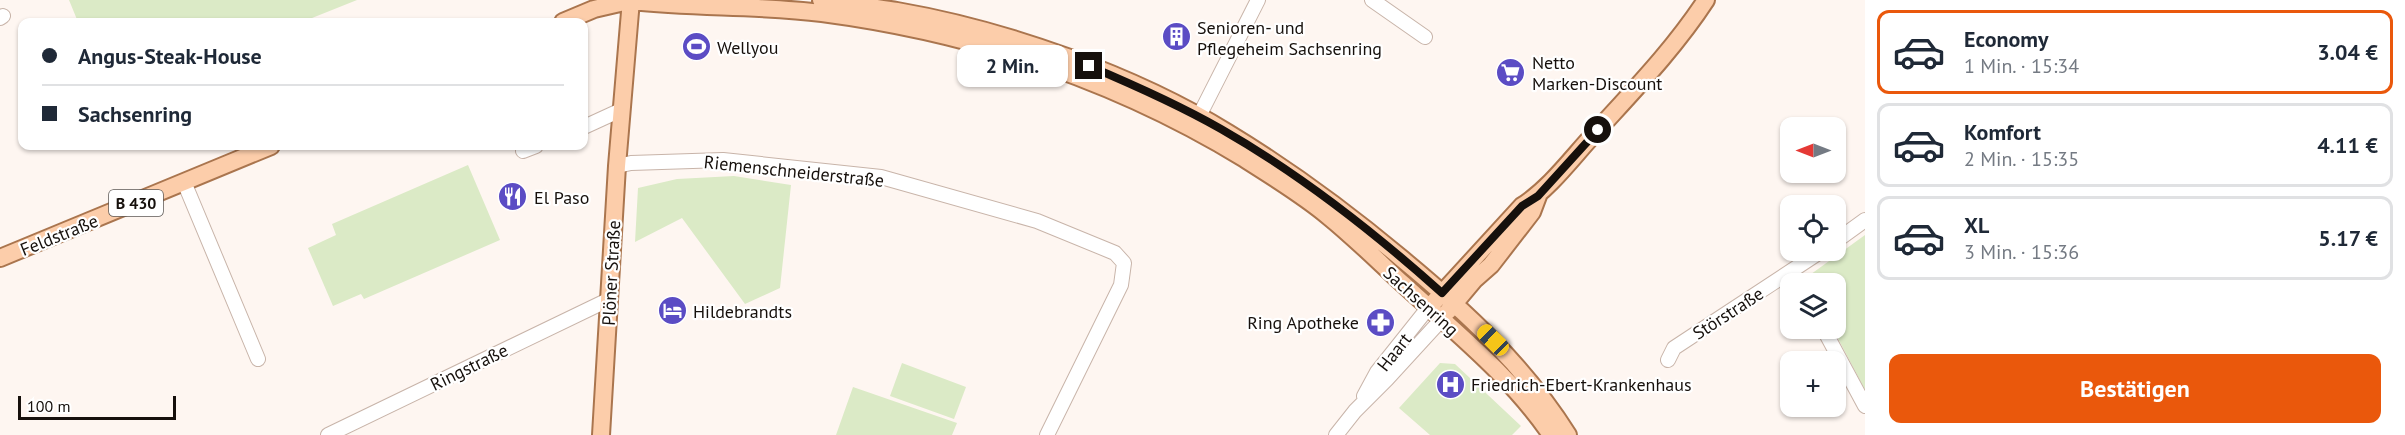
<!DOCTYPE html>
<html lang="de">
<head>
<meta charset="utf-8">
<style>
  body { margin:0; font-family:"PT Sans",sans-serif; background:#f2f2f3; color:#1f2937; height:100vh; display:flex; flex-direction:column; font-size:22px; white-space:nowrap }
  * { box-sizing:border-box; margin:0 }
  p { font-size:20px; color:#747a83 }
  .icon { flex:none; width:33px; height:33px; fill:none; stroke:currentColor; stroke-width:2; stroke-linecap:round; stroke-linejoin:round }
  .map { position:relative; flex:1; overflow:hidden }
  .sheet { display:flex; flex-direction:column; background:#fff; width:540px }
  .sheet>* { flex:none }
  .banner { position:absolute; left:18px; top:18px; width:570px; height:132px; border-radius:12px; box-shadow:0 2px 4px #0004; display:grid; align-content:center; height:132px; padding:0 24px; background:#fff }
  .needle { width:39px; rotate:270deg }
  .tools { position:absolute; left:1780px; top:117px; display:grid; gap:12px }
  .tools a { display:grid; place-items:center; width:66px; height:66px; border-radius:12px; background:#fff; box-shadow:0 2px 4px #0004; font-size:30px }
  .scale { position:absolute; left:18px; bottom:15px; width:158px; box-sizing:border-box; padding-left:6px; border:3px solid #16100c; border-top:0; font-size:16px; line-height:21px; white-space:nowrap; color:#16100c; -webkit-text-stroke:4px #fff; paint-order:stroke }
  .end { position:absolute; width:27px; height:27px; margin:-14px; border:8px solid #16100c; background:#fff; box-shadow:0 0 0 3px #fff }
  .from { border-radius:50% }
  .bubble { position:absolute; height:42px; border-radius:12px; background:#fff; box-shadow:0 2px 4px #0004; font-size:20px; font-weight:600; line-height:42px; text-align:center }
  .car { position:absolute; width:18px; height:36px; margin:-18px -9px; border-radius:8px; box-shadow:0 0 4px 2px #0007; background:linear-gradient(#f5c518 24%,#345 0 40%,#f5c518 0 76%,#345 0 86%,#f5c518 0) }
  .banner b { display:flex; align-items:center; gap:21px; height:57px; font-size:22px }
  .banner b+b { border-top:2px solid #e0e1e3 }
  .banner i { width:15px; height:15px; background:#1f2937 }
  ul { padding:10px 0 0; list-style:none }
  li { display:flex; align-items:center; gap:18px; height:84px; margin:0 12px 9px; padding:0 12px; border:3px solid #e0e1e3; border-radius:12px }
  li div { flex:1 }
  li b { display:block; font-size:22px }
  li em { font-style:normal; font-weight:600 }
  li.selected { border-color:#ea580c }
  li>.icon { width:54px; height:54px; stroke-width:1.5 }
  .action { display:flex; gap:12px; margin-top:auto; padding:12px 24px }
  .action a { flex:1; height:69px; border-radius:12px; background:#ea580c; color:#fff; font-size:24px; font-weight:600; line-height:69px; text-align:center }
  main { display:flex; flex:1; min-height:0 }
  .map>svg:first-child { display:block }
  .green { fill:#dbeac6 }
  .lines { fill:none; stroke-linecap:round; stroke-linejoin:round }
  .minor-casing { stroke:#c8b4a9; stroke-width:16 }
  .major-casing { stroke:#aa754e; stroke-width:20 }
  .minor { stroke:#fff; stroke-width:14 }
  .major { stroke:#fccdaa; stroke-width:16 }
  .route { stroke:#16100c; stroke-width:8 }
  .labels { text-anchor:middle; dominant-baseline:central; stroke-width:4.5; stroke-linejoin:round; paint-order:stroke }
  .shield { fill:#fff; stroke:#5c5855; stroke-width:1.5 }
  .shield-label { font-size:16px; font-weight:bold; fill:#16100c }
  .poi-label { font-size:18px; fill:#16100c; stroke:#fff; text-anchor:start }
  .street-label { font-size:18px; fill:#16100c; stroke:#fff }
</style>
</head>
<body>
<main>
<div class="map">
<svg width="1865" height="435" viewBox="0 0 1865 435">
  <rect width="100%" height="100%" fill="#fef6f1"/>
  <path class="green" d="M 69,0 L 357,0 L 302,22 L 78,22 Z
    M 468,165 L 500,240 L 364,299 L 361,294 L 333,306 L 308,248 L 336,235 L 332,224 Z
    M 734,176 L 791,185 L 780,288 L 745,304 L 682,218 L 635,242 L 638,188 L 677,179 Z
    M 1865,235 L 1865,390 L 1833,329 L 1836,328 L 1836,284 L 1810,283 L 1807,277 Z
    M 902,363 L 966,387 L 954,419 L 890,396 Z
    M 1440,363 L 1455,364 L 1521,426 L 1512,435 L 1430,435 L 1399,408 Z
    M 853,387 L 957,423 L 952,435 L 836,435 Z"/>
  <g class="lines">
    <defs>
      <path id="minor" d="M 1372,0 L 1425,37
        M 0,18 L 3,16
        M 1195,124 L 1258,0
        M 584,127 L 621,110
        M 523,151 L 536,146
        M 617,166 L 631,163 L 723,160 L 881,177 L 1037,221 L 1115,253 L 1124,263 L 1121,285 L 1047,435
        M 184,182 L 258,359
        M 1836,241 L 1865,220
        M 1823,328 L 1865,406
        M 1668,360 L 1674,348 L 1823,250
        M 1364,396 L 1377,372 L 1428,308
        M 328,435 L 610,299
        M 1336,435 L 1355,411 L 1387,379 L 1442,319"/>
      <path id="major" d="M 821,0 C 846,4 872,7 897,11 C 1006,30 1134,75 1228,133 C 1289,170 1346,212 1401,258 C 1464,310 1524,365 1568,435
        M 631,1 C 694,8 759,5 822,13 C 974,33 1114,79 1245,159 C 1273,177 1303,195 1328,216 C 1354,237 1378,261 1403,284 C 1454,331 1512,377 1551,435
        M 563,22 L 594,9 L 633,0
        M 0,258 L 271,146
        M 1434,302 L 1522,206 C 1550,188 1571,159 1594,134 C 1633,91 1674,49 1706,0
        M 1448,311 L 1474,280 L 1491,265 L 1532,212 L 1538,196
        M 601,435 L 617,166 L 631,0"/>
    </defs>
    <use href="#minor" class="minor-casing"/>
    <use href="#major" class="major-casing"/>
    <use href="#minor" class="minor"/>
    <use href="#major" class="major"/>
  </g>
  <g class="lines">
    <path class="route" d="M 1089,66 C 1134,85 1179,105 1221,129 C 1300,174 1374,232 1442,293 L 1522,206 L 1538,196 L 1598,130"/>
  </g>
  <defs>
    <symbol id="building-disc" viewBox="-11 -11 22 22"><circle r="9.5" fill="#5b4cc4" stroke="#fff"/><path d="M-4-6H4V6H1V3H-1V6H-4ZM-2.5-4.3h1.7v1.8h-1.7ZM.8-4.3h1.7v1.8H.8ZM-2.5-1h1.7V.8h-1.7ZM.8-1h1.7V.8H.8Z" fill="#fff"/></symbol>
    <symbol id="stadium-disc" viewBox="-11 -11 22 22"><circle r="9.5" fill="#5b4cc4" stroke="#fff"/><path d="M0-5a6.5 5 0 1 0 0 10a6.5 5 0 1 0 0-10ZM-3.5-1.8h7v3.6h-7Z" fill="#fff"/></symbol>
    <symbol id="supermarket-disc" viewBox="-11 -11 22 22"><circle r="9.5" fill="#5b4cc4" stroke="#fff"/><path d="M-6-5.5h2.5l.6 2H6L4.5 2H-2.5L-4.4-4H-6ZM-1.5 3.2a1.3 1.3 0 1 0 .1 0ZM3 3.2a1.3 1.3 0 1 0 .1 0Z" fill="#fff"/></symbol>
    <symbol id="restaurant-disc" viewBox="-11 -11 22 22"><circle r="9.5" fill="#5b4cc4" stroke="#fff"/><path d="M-5-6h1v4h1v-4h1v4h1v-4h1v5L-1.5 .5V6h-2V.5L-5-1ZM5-6V6H3V1.5H1.5Q1.5-4 5-6Z" fill="#fff"/></symbol>
    <symbol id="hotel-disc" viewBox="-11 -11 22 22"><circle r="9.5" fill="#5b4cc4" stroke="#fff"/><path d="M-6-4.5h1.5V1H6V5H4.5V3h-9V5H-6ZM-4 0a1.8 1.8 0 1 1 3.6 0ZM.5 0V-2.5h3Q6-2.5 6 0Z" fill="#fff"/></symbol>
    <symbol id="pharmacy-disc" viewBox="-11 -11 22 22"><circle r="9.5" fill="#5b4cc4" stroke="#fff"/><path d="M-2-6h4v4h4v4h-4v4h-4v-4h-4v-4h4Z" fill="#fff"/></symbol>
    <symbol id="hospital-disc" viewBox="-11 -11 22 22"><circle r="9.5" fill="#5b4cc4" stroke="#fff"/><path d="M-5-5h3v3.5h4V-5h3V5h-3V1.5h-4V5h-3Z" fill="#fff"/></symbol>
  </defs>
  <g fill-rule="evenodd">
    <use href="#building-disc" x="1160" y="20" width="33" height="33"/>
    <use href="#stadium-disc" x="680" y="30" width="33" height="33"/>
    <use href="#supermarket-disc" x="1494" y="56" width="33" height="33"/>
    <use href="#restaurant-disc" x="496" y="180" width="33" height="33"/>
    <use href="#hotel-disc" x="656" y="294" width="33" height="33"/>
    <use href="#pharmacy-disc" x="1364" y="306" width="33" height="33"/>
    <use href="#hospital-disc" x="1434" y="368" width="33" height="33"/>
  </g>
  <g class="labels">
    <rect class="shield" x="109" y="190" width="54" height="26" rx="4.5"/>
    <g class="shield-label">
      <text x="136" y="203">B 430</text>
    </g>
    <g class="poi-label">
      <text x="1197" y="27">Senioren- und<tspan x="1197" dy="21">Pflegeheim Sachsenring</tspan></text>
      <text x="717" y="47">Wellyou</text>
      <text x="1532" y="62">Netto<tspan x="1532" dy="21">Marken-Discount</tspan></text>
      <text x="534" y="197">El Paso</text>
      <text x="693" y="311">Hildebrandts</text>
      <text x="1359" y="322" text-anchor="end">Ring Apotheke</text>
      <text x="1471" y="384">Friedrich-Ebert-Krankenhaus</text>
    </g>
    <g class="street-label">
      <text transform="translate(794 171) rotate(6)">Riemenschneiderstraße</text>
      <text transform="translate(59 235) rotate(-22)">Feldstraße</text>
      <text transform="translate(611 273) rotate(-87)">Plöner Straße</text>
      <text transform="translate(1421 301) rotate(42)">Sachsenring</text>
      <text transform="translate(1728 313) rotate(-33)">Störstraße</text>
      <text transform="translate(1394 352) rotate(-52)">Haart</text>
      <text transform="translate(469 367) rotate(-26)">Ringstraße</text>
    </g>
  </g>
</svg>
<div class="tools">
<a><svg class="needle" viewBox="-14 -14 28 28"><path d="M0-13l5 13h-10z" fill="#e53935"/><path d="M0 13l5-13h-10z" fill="#747a83"/></svg></a>
<a><svg class="icon" aria-label="locate" viewBox="0 0 24 24"><circle cx="12" cy="12" r="6"/><path d="M12 2v4M12 18v4M2 12h4M18 12h4"/></svg></a>
<a><svg class="icon" aria-label="layers" viewBox="0 0 24 24"><path d="M12 4l9 5-9 5-9-5zM3 14l9 5 9-5"/></svg></a>
<a>+</a>
</div>
<div class="scale">100 m</div>
<i class="end from" style="left:1598px;top:130px"></i>
<i class="end" style="left:1089px;top:66px"></i>
<div class="bubble" style="left:957px;top:45px;width:111px">2 Min.</div>
<i class="car" style="left:1493px;top:340px;rotate:314deg"></i>
<div class="banner">
<b><i class="from"></i>Angus-Steak-House</b>
<b><i></i>Sachsenring</b>
</div>
</div>
<section class="sheet">
<ul>
<li class="selected"><svg class="icon" aria-label="car" viewBox="0 0 24 24"><path d="M5 17H2v-5l4-1 3-4h7l3 4 3 1v5h-3M9 17h6M6 11h13"/><circle cx="7" cy="17" r="2"/><circle cx="17" cy="17" r="2"/></svg><div><b>Economy</b><p>1 Min. · 15:34</p></div><em>3.04 €</em></li>
<li><svg class="icon" aria-label="car" viewBox="0 0 24 24"><path d="M5 17H2v-5l4-1 3-4h7l3 4 3 1v5h-3M9 17h6M6 11h13"/><circle cx="7" cy="17" r="2"/><circle cx="17" cy="17" r="2"/></svg><div><b>Komfort</b><p>2 Min. · 15:35</p></div><em>4.11 €</em></li>
<li><svg class="icon" aria-label="car" viewBox="0 0 24 24"><path d="M5 17H2v-5l4-1 3-4h7l3 4 3 1v5h-3M9 17h6M6 11h13"/><circle cx="7" cy="17" r="2"/><circle cx="17" cy="17" r="2"/></svg><div><b>XL</b><p>3 Min. · 15:36</p></div><em>5.17 €</em></li>
</ul>
<div class="action"><a>Bestätigen</a></div>
</section>
</main>
</body>
</html>
